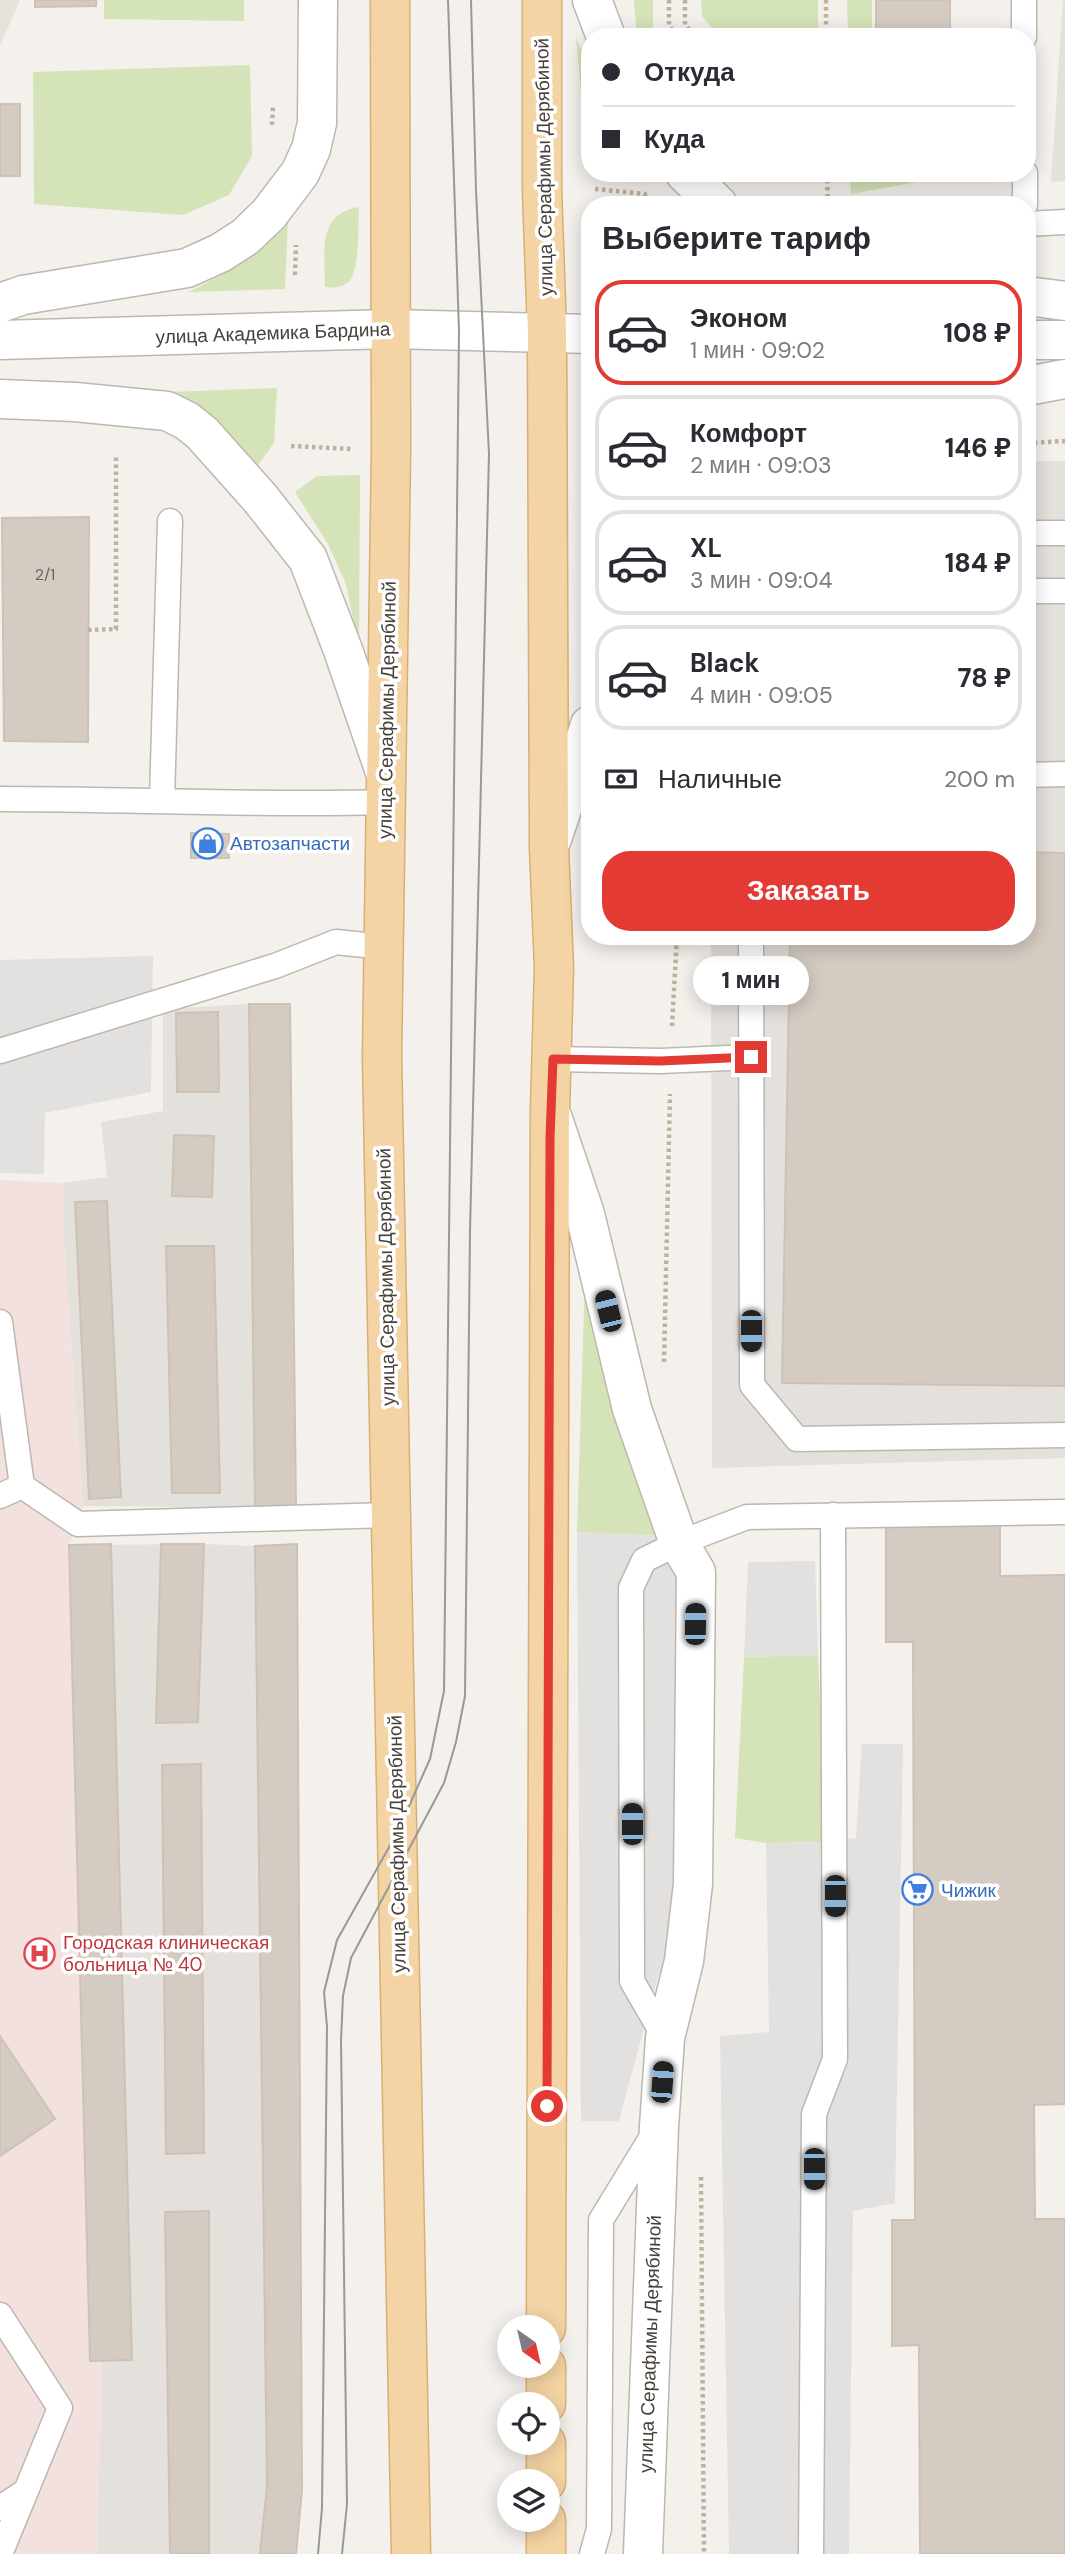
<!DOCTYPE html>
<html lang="ru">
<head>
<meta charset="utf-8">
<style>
  body { margin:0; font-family:"DM Sans",sans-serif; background:#f2f2f3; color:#2b2b33; height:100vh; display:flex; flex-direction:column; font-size:26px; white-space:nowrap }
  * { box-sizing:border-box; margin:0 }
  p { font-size:23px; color:#7c7c81 }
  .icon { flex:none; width:38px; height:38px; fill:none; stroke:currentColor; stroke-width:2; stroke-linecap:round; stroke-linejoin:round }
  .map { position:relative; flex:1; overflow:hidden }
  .side { position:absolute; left:581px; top:196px; width:455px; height:749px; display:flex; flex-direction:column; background:#fff; border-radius:28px; box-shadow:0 4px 18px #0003 }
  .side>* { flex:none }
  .hud { position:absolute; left:581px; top:28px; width:455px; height:154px; border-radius:28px; box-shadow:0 4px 18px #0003; display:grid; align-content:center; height:154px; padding:0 21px; background:#fff }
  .needle { width:46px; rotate:146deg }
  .tools { position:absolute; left:497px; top:2315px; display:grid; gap:14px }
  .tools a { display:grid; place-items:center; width:63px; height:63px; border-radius:50%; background:#fff; box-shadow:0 4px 18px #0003; font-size:35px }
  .end { position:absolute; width:32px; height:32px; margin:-16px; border:9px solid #e33a33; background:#fff; box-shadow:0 0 0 4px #fff }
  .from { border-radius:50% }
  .bubble { position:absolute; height:49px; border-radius:24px; background:#fff; box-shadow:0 4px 18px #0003; font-size:23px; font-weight:800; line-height:49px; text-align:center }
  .car { position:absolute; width:21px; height:42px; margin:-21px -10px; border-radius:9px; box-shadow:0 0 5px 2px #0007; background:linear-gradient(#222 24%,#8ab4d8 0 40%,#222 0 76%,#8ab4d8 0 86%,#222 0) }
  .hud b { display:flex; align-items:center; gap:24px; height:66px; font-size:26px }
  .hud b+b { border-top:2px solid #e1e1e2 }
  .hud i { width:18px; height:18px; background:#2b2b33 }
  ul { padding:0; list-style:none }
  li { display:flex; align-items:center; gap:21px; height:105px; margin:0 14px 10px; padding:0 7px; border:4px solid #e1e1e2; border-radius:28px }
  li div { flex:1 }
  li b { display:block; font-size:26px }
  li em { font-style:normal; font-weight:800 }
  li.current { border-color:#e33a33 }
  li>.icon { width:63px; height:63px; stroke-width:1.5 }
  h2 { padding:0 21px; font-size:32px; line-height:84px }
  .pay { display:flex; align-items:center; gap:18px; height:77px; padding:0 21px; font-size:26px }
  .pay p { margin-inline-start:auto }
  .cta { display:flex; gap:14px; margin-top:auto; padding:14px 21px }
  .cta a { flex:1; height:80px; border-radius:28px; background:#e33a33; color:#fff; font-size:28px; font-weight:800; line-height:80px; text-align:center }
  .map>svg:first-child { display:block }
  .residential { fill:#e7e2da }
  .industrial { fill:#e4e0dc }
  .medical { fill:#f3e1e0 }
  .green { fill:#d5e3b9 }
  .parking { fill:#e3e1df }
  .building { fill:#d4cbc2; stroke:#cec2b6; stroke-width:2 }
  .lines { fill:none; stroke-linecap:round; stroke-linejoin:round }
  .service-casing { stroke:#beb7af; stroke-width:27 }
  .minor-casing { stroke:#beb7af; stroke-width:41 }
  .tertiary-casing { stroke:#beb7af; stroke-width:41 }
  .primary-casing { stroke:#d8af76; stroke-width:41 }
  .path { stroke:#bfb1a1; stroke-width:4.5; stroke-dasharray:3.5 3.5; stroke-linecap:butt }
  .service { stroke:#fff; stroke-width:24 }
  .minor { stroke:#fff; stroke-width:38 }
  .tertiary { stroke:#fff; stroke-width:38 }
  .primary { stroke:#f4d4a4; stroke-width:38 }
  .tram { stroke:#999; stroke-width:2 }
  .route { stroke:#e33a33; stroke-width:9 }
  .labels { text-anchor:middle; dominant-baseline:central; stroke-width:7; stroke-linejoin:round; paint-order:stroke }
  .number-label { font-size:16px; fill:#6a645c }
  .street-label { font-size:19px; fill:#47413a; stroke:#fff }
  .shop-label { font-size:19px; fill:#366cbe; stroke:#fff; text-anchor:start }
  .health-label { font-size:19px; fill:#be3a42; stroke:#fff; text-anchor:start }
</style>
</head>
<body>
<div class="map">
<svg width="1065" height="2554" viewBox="0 0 1065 2554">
  <rect width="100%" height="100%" fill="#f4f0eb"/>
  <path class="residential" d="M 0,0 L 20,0 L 0,46 Z"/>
  <path class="industrial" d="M 1063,0 L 1065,0 L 1065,181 L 1051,182 Z
    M 1027,461 L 1065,461 L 1065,1458 L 712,1468 L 711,936 L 1027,936 Z
    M 249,1004 L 290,1004 L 296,1508 L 83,1506 L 64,1243 L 64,1183 L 107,1177 L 101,1122 L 163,1111 L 163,1009 Z
    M 204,1544 L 255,1546 L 297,1544 L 302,2490 L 296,2554 L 97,2554 L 102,2361 L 90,2361 L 69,1545 Z"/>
  <path class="medical" d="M 0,1180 L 64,1183 L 64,1243 L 83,1506 L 69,1545 L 90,2360 L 102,2360 L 97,2554 L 0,2554 Z"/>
  <path class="green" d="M 104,0 L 244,0 L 244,21 L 104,19 Z
    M 634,0 L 653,0 L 653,29 L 661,37 L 637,37 Z
    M 701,0 L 818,0 L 818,37 L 719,37 L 702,16 Z
    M 847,0 L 872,0 L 872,37 L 848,37 Z
    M 576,38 L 590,69 L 590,168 L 588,168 Z
    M 250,65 L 252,156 L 229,195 L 183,215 L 34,204 L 33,72 Z
    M 850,173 L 916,173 L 917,182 L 851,194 Z
    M 359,207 C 358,223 360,268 350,280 C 344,288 334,288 325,287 C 325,254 316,214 359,207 Z
    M 288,219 L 285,289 L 189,292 C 230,272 258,254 288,219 Z
    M 277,388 L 274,443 L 256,468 L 169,392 Z
    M 360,475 L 359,648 L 346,584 L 328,544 L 295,492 L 317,476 Z
    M 585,1277 L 661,1536 L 577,1532 Z
    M 818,1655 L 826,1842 L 766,1843 L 735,1838 L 744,1657 Z"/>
  <path class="parking" d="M 153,956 L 151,1092 L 45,1113 L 44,1174 L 0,1173 L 0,960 Z
    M 577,1532 L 661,1536 L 705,1606 L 698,1889 L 657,1979 L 619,2121 L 581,2121 Z
    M 815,1561 L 818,1655 L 744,1657 L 748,1562 Z
    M 862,1744 L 903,1744 L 895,2203 L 853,2211 L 849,2554 L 729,2554 L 720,2036 L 769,2032 L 766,1843 L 826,1842 L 856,1838 Z"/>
  <path class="building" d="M 35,0 L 96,0 L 96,6 L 35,7 Z
    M 876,0 L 950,0 L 950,37 L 876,37 Z
    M 0,104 L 20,104 L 20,176 L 0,176 Z
    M 89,517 L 88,742 L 4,741 L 2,518 Z
    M 191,833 L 229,834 L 229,858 L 191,858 Z
    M 1027,852 L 1065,853 L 1065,1386 L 782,1383 L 790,936 L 1027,936 Z
    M 249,1004 L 290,1004 L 296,1508 L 255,1508 Z
    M 218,1012 L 219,1092 L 177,1092 L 176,1013 Z
    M 174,1135 L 214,1136 L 212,1197 L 172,1196 Z
    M 107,1201 L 121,1497 L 89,1499 L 75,1202 Z
    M 166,1246 L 214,1246 L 220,1493 L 172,1493 Z
    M 1000,1525 L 1000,1576 L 1065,1575 L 1065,2104 L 1034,2105 L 1035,2219 L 1065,2219 L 1065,2554 L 920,2554 L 919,2345 L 892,2346 L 892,2220 L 915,2220 L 913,1642 L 886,1642 L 886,1526 Z
    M 111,1544 L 132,2360 L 90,2361 L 69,1545 Z
    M 161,1544 L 204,1544 L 198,1722 L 156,1723 Z
    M 297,1544 L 302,2490 L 296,2554 L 260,2554 L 267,2486 L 255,1546 Z
    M 201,1764 L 204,2153 L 166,2154 L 162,1765 Z
    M 0,2036 L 55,2119 L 0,2156 Z
    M 209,2211 L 209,2554 L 170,2554 L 165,2212 Z"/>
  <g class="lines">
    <defs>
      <path id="service" d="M 1024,0 L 1024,37
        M 1025,173 L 1025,205
        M 1027,224 L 1065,222
        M 1027,533 L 1065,533
        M 1027,591 L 1065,591
        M 1027,775 L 1065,774
        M 0,799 C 129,799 257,806 386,802
        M 162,800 L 170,521
        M 751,936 L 752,1385 L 797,1439 L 1065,1435
        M 0,1051 L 275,966 L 336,942 L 384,947
        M 553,1059 L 660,1061 L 751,1057
        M 0,1322 L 22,1486 L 78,1524 L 389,1515
        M 0,1496 L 22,1486
        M 665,2038 L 632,1981 L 631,1588 L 644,1560 L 679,1543 L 747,1517 L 1065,1512
        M 0,2315 L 60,2408 L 26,2491 L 0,2508
        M 0,2554 L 26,2491
        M 592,2554 L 599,2529 L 601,2220 L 656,2130
        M 811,2554 L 814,2114 L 835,2059 L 833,1515"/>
      <path id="minor" d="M 553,1119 L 585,1214 L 632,1409 L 679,1543 L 696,1572 L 693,1884 L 684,1961 L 665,2038 L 659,2127 L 643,2554"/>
      <path id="tertiary" d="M 592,0 L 606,37
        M 685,173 L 718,205
        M 1027,296 L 1065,301
        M 0,303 L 23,295 L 187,268 L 220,253 L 245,237 L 269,214 L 300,173 L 311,149 L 317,123 L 318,0
        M 0,340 L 391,329 L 590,334
        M 1027,340 L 1065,340
        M 1027,386 L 1065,379
        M 0,399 L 75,402 L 167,411 L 187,421 L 202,433 L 260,498 L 308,559 L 343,650 L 385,772
        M 552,839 L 590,725"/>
      <path id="primary" d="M 390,0 L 391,451 L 382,1056 L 411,2554
        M 542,0 L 542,189 L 547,333 L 549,848 L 554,968 L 550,1110 L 546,2328
        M 546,2404 L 546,2366
        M 546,2482 L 546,2443
        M 546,2554 L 546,2520"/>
    </defs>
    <use href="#service" class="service-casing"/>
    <use href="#minor" class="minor-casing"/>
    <use href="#tertiary" class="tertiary-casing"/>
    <use href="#primary" class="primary-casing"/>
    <path class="path" d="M 669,0 L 669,26 L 679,37
      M 685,0 L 685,25 L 695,37
      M 826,0 L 826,37
      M 272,125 L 273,106
      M 827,173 L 828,205
      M 595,189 L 645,194 L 646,205
      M 295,275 L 296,245
      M 1027,443 L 1065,441
      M 291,446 L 352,449
      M 88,630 L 116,629 L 116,455
      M 672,1026 L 677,936
      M 664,1362 L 670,1094
      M 701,2177 L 704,2554"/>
    <use href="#service" class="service"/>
    <use href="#minor" class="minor"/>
    <use href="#tertiary" class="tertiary"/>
    <use href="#primary" class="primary"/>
    <path class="tram" d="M 318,2554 L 322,2508 L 327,2027 L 324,1992 L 337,1940 L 397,1833 L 430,1759 L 444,1691 L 459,331 L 448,0
      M 342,2554 L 347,2504 L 341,2040 L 343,1996 L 351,1958 L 444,1783 L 456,1742 L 465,1696 L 470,1231 L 489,454 L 476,191 L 471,0"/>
  </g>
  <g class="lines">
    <path class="route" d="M 547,2106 L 550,1138 L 553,1059 L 660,1061 L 751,1057"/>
  </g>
  <defs>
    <symbol id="shop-ring" viewBox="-11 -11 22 22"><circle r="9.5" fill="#fff" stroke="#3f7fe0" stroke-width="1.5"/><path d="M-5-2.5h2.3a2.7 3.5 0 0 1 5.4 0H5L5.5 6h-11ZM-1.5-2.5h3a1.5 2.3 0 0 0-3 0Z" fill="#3f7fe0"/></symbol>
    <symbol id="supermarket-ring" viewBox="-11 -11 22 22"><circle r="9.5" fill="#fff" stroke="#3f7fe0" stroke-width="1.5"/><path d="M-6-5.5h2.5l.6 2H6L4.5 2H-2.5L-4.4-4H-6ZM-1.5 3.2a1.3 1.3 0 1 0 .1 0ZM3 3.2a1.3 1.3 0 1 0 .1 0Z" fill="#3f7fe0"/></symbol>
    <symbol id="hospital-ring" viewBox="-11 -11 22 22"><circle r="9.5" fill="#fff" stroke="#e0444e" stroke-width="1.5"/><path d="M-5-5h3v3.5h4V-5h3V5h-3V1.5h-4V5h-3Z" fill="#e0444e"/></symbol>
  </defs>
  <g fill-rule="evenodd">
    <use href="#shop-ring" x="190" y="826" width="35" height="35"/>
    <use href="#supermarket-ring" x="900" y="1872" width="35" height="35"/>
    <use href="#hospital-ring" x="22" y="1936" width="35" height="35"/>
  </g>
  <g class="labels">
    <g class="number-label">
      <text x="45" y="574">2/1</text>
    </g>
    <g class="street-label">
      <text transform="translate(544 167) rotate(-91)">улица Серафимы Дерябиной</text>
      <text transform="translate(273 333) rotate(-2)">улица Академика Бардина</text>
      <text transform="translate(387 710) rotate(-89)">улица Серафимы Дерябиной</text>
      <text transform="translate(386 1277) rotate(-91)">улица Серафимы Дерябиной</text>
      <text transform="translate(397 1844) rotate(-91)">улица Серафимы Дерябиной</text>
      <text transform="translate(650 2344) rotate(-88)">улица Серафимы Дерябиной</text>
    </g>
    <g class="shop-label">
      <text x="230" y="843">Автозапчасти</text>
      <text x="941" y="1890">Чижик</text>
    </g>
    <g class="health-label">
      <text x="63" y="1942">Городская клиническая<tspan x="63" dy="22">больница № 40</tspan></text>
    </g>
  </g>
</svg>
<div class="tools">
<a><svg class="needle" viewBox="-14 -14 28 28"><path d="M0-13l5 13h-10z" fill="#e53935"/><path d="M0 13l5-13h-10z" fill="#7c7c81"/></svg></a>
<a><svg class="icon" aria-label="locate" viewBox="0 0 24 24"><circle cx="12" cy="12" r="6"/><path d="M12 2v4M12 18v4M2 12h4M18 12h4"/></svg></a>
<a><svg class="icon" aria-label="layers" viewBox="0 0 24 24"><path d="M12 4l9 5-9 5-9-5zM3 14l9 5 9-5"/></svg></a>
</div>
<i class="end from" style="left:547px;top:2106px"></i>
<i class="end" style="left:751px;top:1057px"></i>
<div class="bubble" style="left:693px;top:956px;width:116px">1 мин</div>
<i class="car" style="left:608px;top:1311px;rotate:346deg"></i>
<i class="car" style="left:751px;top:1331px;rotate:180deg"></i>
<i class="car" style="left:695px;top:1624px;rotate:1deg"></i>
<i class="car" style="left:632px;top:1824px;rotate:0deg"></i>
<i class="car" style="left:835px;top:1896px;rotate:180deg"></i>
<i class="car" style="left:662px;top:2082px;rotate:4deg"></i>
<i class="car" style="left:814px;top:2169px;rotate:180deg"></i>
<div class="hud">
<b><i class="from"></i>Откуда</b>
<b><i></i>Куда</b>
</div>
<section class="side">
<h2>Выберите тариф</h2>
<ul>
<li class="current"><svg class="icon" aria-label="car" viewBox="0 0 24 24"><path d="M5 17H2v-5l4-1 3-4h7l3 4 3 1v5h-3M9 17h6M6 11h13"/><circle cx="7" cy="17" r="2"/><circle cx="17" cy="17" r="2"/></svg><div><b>Эконом</b><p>1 мин · 09:02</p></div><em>108 ₽</em></li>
<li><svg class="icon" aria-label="car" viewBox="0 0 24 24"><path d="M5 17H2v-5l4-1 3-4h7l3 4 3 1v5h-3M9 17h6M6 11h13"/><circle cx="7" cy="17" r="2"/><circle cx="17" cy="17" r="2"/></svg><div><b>Комфорт</b><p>2 мин · 09:03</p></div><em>146 ₽</em></li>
<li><svg class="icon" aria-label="car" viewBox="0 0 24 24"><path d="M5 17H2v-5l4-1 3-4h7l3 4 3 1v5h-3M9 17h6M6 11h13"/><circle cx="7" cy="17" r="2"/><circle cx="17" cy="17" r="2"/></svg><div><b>XL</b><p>3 мин · 09:04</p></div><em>184 ₽</em></li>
<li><svg class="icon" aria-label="car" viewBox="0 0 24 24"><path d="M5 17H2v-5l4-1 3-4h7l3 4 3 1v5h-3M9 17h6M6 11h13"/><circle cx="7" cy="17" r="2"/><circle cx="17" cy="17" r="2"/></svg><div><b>Black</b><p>4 мин · 09:05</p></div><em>78 ₽</em></li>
</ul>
<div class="pay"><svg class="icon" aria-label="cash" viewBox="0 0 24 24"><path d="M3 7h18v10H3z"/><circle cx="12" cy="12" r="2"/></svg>Наличные<p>200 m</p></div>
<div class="cta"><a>Заказать</a></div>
</section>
</div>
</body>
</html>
